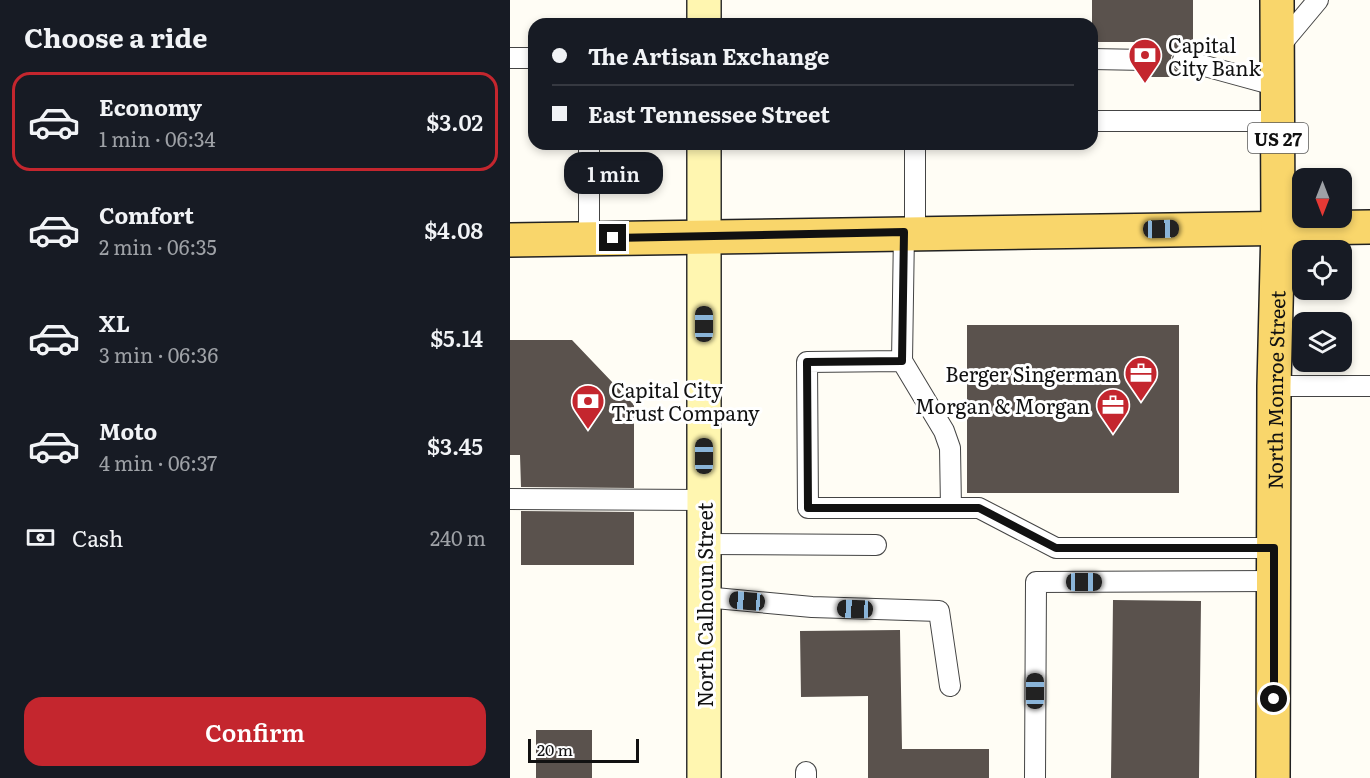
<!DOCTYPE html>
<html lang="en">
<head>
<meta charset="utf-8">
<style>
  body { margin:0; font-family:Literata,serif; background:#242831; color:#f1f3f6; height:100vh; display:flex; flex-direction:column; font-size:22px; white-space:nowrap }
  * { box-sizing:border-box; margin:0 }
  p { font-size:20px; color:#9ea1a6 }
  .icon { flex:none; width:33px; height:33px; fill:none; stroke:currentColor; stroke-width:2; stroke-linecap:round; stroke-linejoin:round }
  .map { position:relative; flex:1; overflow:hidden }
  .sheet { display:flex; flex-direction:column; background:#171b24; width:510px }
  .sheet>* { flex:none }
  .top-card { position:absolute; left:18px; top:18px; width:570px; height:132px; border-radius:18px; box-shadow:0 3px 9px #0003; display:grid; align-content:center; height:132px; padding:0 24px; background:#171b24 }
  .needle { width:39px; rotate:180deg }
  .buttons { position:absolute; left:782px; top:168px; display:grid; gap:12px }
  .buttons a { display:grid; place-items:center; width:60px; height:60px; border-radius:12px; background:#171b24; box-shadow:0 3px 9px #0003; font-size:30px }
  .scale { position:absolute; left:18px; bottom:15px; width:111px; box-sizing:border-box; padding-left:6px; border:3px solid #111; border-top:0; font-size:16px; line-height:21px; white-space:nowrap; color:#111; -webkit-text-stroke:4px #fff; paint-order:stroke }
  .end { position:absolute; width:27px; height:27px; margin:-14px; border:8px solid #111; background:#fff; box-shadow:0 0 0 3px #fff }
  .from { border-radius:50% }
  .bubble { position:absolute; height:42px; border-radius:18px; background:#171b24; box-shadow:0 3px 9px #0003; font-size:20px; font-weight:600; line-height:42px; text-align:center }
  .car { position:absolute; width:18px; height:36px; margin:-18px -9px; border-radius:8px; box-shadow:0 0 4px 2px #0007; background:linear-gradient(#222 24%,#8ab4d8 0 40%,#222 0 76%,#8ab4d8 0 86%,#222 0) }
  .top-card b { display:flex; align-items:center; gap:21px; height:57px; font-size:22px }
  .top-card b+b { border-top:2px solid #363941 }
  .top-card i { width:15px; height:15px; background:#f1f3f6 }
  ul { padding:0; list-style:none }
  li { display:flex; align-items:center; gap:18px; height:99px; margin:0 12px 9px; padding:0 12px; border:3px solid transparent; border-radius:18px }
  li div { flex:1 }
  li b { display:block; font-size:22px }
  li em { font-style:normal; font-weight:600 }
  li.current { border-color:#c4262e }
  li>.icon { width:54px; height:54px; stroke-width:1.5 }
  h2 { padding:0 24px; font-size:27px; line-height:72px }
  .pay { display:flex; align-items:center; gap:15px; height:66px; padding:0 24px; font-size:22px }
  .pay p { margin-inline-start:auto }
  .primary-button { display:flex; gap:12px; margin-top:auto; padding:12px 24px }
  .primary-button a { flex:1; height:69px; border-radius:18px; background:#c4262e; color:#fff; font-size:24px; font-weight:600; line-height:69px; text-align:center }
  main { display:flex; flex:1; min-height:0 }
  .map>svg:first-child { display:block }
  .building { fill:#5a524d }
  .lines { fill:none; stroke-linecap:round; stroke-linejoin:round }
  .lane-casing { stroke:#444; stroke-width:22 }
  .secondary-casing { stroke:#333; stroke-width:36 }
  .primary-casing { stroke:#222; stroke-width:36 }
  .lane { stroke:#fff; stroke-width:20 }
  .secondary { stroke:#fff6b0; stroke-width:33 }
  .primary { stroke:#f9d66b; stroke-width:33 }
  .route { stroke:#111; stroke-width:8 }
  .labels { text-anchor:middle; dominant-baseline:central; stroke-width:6; stroke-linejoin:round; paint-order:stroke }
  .shield { fill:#fff; stroke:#585858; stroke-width:1.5 }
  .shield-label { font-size:18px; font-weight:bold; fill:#111 }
  .poi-label { font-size:20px; fill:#111; stroke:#fff; text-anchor:start }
  .street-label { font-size:20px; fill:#111; stroke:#fff }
</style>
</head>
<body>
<main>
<section class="sheet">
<h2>Choose a ride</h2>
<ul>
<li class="current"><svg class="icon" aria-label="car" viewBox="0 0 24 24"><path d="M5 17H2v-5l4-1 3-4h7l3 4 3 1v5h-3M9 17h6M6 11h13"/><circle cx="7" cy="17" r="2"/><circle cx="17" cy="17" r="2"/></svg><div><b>Economy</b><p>1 min · 06:34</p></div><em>$3.02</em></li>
<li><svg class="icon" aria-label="car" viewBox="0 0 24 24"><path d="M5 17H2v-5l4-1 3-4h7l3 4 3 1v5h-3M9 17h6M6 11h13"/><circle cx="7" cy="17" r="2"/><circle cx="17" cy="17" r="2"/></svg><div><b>Comfort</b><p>2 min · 06:35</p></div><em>$4.08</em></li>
<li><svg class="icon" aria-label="car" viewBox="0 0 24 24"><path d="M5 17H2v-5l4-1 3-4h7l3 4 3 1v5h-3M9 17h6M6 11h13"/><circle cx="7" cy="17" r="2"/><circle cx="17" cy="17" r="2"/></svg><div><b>XL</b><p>3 min · 06:36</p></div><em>$5.14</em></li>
<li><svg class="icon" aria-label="car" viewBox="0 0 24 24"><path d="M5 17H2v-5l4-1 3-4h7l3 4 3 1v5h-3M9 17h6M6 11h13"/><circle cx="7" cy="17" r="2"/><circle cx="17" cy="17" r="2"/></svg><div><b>Moto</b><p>4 min · 06:37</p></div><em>$3.45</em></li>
</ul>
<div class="pay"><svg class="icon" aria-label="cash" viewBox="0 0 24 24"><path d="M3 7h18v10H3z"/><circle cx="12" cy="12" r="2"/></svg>Cash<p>240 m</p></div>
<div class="primary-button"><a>Confirm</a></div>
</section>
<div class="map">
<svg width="860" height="778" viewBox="0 0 860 778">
  <rect width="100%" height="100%" fill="#fffdf5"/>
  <path class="building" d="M 582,0 L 683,0 L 683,42 L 671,42 L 672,48 L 665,51 L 661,57 L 662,64 L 665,69 L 672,72 L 672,77 L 636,77 L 636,72 L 646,67 L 648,60 L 643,50 L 636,48 L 636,42 L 582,42 Z
    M 457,325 L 669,325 L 669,493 L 457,493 Z
    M 0,340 L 62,340 L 124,405 L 124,488 L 11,487 L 10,455 L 0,455 Z
    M 11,511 L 124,512 L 124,565 L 11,565 Z
    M 603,600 L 691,601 L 689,778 L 601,778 Z
    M 390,630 L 392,749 L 479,749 L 479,778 L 358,778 L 358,696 L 291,697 L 290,631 Z
    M 26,730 L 82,730 L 82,778 L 26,778 Z"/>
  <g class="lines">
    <defs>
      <path id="lane" d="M 767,49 L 808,0
        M 0,58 L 24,58
        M 582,59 L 636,60
        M 673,60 L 768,86
        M 582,121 L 768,121
        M 79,144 L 79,238
        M 405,144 L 405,232
        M 394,232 L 392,361 L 434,431 L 440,448 L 441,508
        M 392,361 L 297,362 L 298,508 L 469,508 L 546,548 L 764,548
        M 764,386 L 860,386
        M 0,499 L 194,500
        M 194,544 L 366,545
        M 194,597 L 302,607 L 429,611 L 440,686
        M 296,772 L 296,778
        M 525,778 L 526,582 L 764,581"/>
      <path id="secondary" d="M 194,0 L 194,24
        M 194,144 L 194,778"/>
      <g id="primary">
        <path d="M 0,240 L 860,227"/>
        <path id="s1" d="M 763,778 L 764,386 L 768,227 L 767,0"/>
      </g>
    </defs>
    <use href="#lane" class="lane-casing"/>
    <use href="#secondary" class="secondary-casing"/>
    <use href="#primary" class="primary-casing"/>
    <use href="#lane" class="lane"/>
    <use href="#secondary" class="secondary"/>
    <use href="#primary" class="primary"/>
  </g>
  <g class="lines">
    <path class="route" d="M 103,238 L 394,232 L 392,361 L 297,362 L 298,508 L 469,508 L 546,548 L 764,548 L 764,699"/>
  </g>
  <defs>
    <symbol id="bank-pin" viewBox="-11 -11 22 30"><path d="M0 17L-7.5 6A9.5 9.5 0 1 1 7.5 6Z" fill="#c4262e" stroke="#fff"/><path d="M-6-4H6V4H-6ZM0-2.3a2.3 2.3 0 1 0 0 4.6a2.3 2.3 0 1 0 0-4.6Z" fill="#fff"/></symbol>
    <symbol id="office-pin" viewBox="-11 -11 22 30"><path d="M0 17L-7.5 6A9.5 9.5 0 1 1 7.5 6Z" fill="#c4262e" stroke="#fff"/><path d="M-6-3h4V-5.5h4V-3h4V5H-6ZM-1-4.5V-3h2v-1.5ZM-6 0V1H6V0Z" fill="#fff"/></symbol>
  </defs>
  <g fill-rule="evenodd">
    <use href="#bank-pin" x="616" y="36" width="38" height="52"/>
    <use href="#office-pin" x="612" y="354" width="38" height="52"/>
    <use href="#bank-pin" x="59" y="382" width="38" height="52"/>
    <use href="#office-pin" x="584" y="386" width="38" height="52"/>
  </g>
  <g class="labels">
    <rect class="shield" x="738" y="123" width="60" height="30" rx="4.5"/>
    <g class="shield-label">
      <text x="768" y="138">US 27</text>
    </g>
    <g class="poi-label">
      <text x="658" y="44">Capital<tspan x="658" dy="23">City Bank</tspan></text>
      <text x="608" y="373" text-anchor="end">Berger Singerman</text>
      <text x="101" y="389">Capital City<tspan x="101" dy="23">Trust Company</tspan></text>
      <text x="580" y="405" text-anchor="end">Morgan &amp; Morgan</text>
    </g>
    <g class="street-label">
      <text stroke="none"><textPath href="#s1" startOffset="388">North Monroe Street</textPath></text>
      <text transform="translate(194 605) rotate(-90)">North Calhoun Street</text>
    </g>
  </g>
</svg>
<div class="buttons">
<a><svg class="needle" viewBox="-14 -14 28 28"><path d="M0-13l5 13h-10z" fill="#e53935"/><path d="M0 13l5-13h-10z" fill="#9ea1a6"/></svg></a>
<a><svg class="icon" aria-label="locate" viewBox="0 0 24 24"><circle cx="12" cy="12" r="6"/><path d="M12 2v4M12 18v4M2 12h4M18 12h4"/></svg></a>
<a><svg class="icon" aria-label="layers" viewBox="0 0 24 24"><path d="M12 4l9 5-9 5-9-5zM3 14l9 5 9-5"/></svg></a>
</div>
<div class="scale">20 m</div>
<i class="end from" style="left:764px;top:699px"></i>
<i class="end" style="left:103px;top:238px"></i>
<div class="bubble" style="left:54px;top:152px;width:99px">1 min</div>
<i class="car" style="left:651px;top:229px;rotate:89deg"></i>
<i class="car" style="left:194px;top:324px;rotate:0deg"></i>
<i class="car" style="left:194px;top:456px;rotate:0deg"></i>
<i class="car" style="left:574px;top:582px;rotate:90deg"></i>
<i class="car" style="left:237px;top:601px;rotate:275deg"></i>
<i class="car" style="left:345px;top:609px;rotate:272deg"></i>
<i class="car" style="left:525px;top:691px;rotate:0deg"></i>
<div class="top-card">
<b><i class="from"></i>The Artisan Exchange</b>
<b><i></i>East Tennessee Street</b>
</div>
</div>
</main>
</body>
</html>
